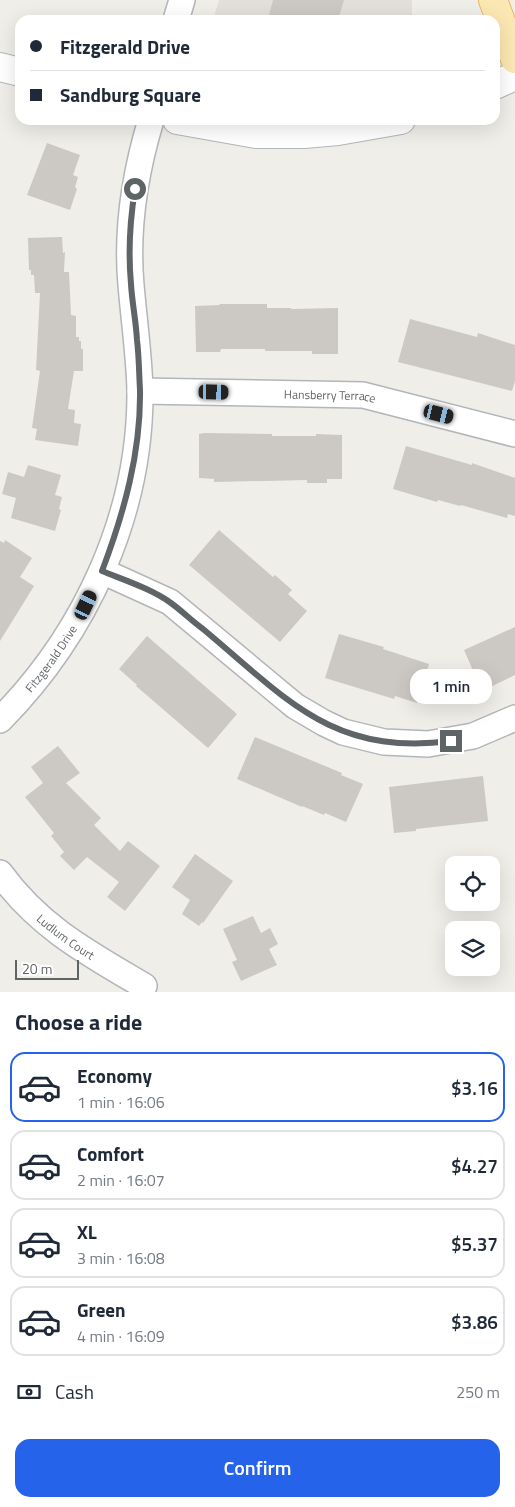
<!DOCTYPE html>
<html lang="en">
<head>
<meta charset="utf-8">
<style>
  body { margin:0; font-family:"Titillium Web",sans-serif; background:#f2f2f3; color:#1f2937; height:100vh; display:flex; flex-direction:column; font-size:19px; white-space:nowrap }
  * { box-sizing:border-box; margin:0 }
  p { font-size:16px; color:#747a83 }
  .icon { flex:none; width:28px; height:28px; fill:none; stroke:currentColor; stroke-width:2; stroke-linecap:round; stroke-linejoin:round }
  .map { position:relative; height:992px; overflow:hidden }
  .details { display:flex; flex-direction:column; background:#fff; flex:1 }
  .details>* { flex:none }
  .top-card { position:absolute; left:15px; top:15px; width:485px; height:110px; border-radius:15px; box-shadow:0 5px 20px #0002; display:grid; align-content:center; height:110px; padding:0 15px; background:#fff }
  .buttons { position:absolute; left:445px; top:856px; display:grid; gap:10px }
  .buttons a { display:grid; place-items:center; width:55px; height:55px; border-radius:10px; background:#fff; box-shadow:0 5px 20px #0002; font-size:25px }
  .scale { position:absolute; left:15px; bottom:12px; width:64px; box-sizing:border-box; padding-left:5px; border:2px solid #5f6467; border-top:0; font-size:14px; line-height:18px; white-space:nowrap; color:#5f6467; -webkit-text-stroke:4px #fff; paint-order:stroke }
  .end { position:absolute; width:22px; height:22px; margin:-11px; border:6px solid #5f6467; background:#fff; box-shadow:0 0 0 2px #fff }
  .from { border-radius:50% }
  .bubble { position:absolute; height:35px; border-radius:15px; background:#fff; box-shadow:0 5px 20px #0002; font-size:16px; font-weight:600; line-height:35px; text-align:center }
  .car { position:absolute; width:15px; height:30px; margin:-15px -8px; border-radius:6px; box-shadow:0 0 4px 1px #0007; background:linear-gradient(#222 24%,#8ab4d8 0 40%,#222 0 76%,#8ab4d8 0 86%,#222 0) }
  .top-card b { display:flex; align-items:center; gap:18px; height:48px; font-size:19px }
  .top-card b+b { border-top:1px solid #e0e1e3 }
  .top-card i { width:12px; height:12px; background:#1f2937 }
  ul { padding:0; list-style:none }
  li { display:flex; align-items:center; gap:15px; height:70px; margin:0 10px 8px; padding:0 5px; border:2px solid #e0e1e3; border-radius:15px }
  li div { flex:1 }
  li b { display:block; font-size:19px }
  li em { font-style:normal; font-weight:600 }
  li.current { border-color:#2563eb }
  li>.icon { width:45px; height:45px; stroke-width:1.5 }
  h2 { padding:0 15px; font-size:22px; line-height:60px }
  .pay { display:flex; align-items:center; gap:12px; height:55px; padding:0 15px; font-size:19px }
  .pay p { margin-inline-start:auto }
  .cta { display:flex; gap:10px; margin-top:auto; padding:10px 15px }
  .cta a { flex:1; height:58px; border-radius:15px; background:#2563eb; color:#fff; font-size:20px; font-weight:600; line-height:58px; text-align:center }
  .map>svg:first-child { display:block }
  .education { fill:#e3dfd9 }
  .building { fill:#ccc9c4 }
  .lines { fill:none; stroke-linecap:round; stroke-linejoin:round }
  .minor-casing { stroke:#b3b6b9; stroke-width:28 }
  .tertiary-casing { stroke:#b3b6b9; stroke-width:30 }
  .primary-casing { stroke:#ebb767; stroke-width:30 }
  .minor { stroke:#fff; stroke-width:25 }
  .tertiary { stroke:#fff; stroke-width:28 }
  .primary { stroke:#fbe7b2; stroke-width:28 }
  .route { stroke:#5f6467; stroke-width:6 }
  .labels { text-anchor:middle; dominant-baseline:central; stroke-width:4; stroke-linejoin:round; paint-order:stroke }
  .street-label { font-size:12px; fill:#5f6467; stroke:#fff }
</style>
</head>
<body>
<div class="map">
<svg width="515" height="992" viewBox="0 0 515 992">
  <rect width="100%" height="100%" fill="#f0eee8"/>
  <path class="education" d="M 219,0 L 412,0 L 412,20 L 213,20 Z"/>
  <path class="building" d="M 273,0 L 344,0 L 338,20 L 271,20 L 273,16 L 269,15 Z
    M 47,143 L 80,155 L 73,175 L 78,177 L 75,187 L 77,189 L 70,210 L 27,195 Z
    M 62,237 L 63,253 L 65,252 L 64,272 L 69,272 L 71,315 L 76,316 L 76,337 L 79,337 L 79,341 L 81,341 L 81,349 L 83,349 L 83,371 L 74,371 L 68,409 L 75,410 L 74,423 L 81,424 L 78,446 L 35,440 L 37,429 L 32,428 L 40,371 L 36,370 L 40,293 L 35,293 L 34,275 L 31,275 L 31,270 L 29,270 L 28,238 Z
    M 219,304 L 267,304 L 267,308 L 291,308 L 291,309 L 338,308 L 338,354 L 312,354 L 312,351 L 265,351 L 265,349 L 221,349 L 220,352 L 196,352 L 195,306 L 220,305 Z
    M 410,319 L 477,337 L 478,333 L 515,345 L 515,381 L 512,391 L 398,362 Z
    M 204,433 L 272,434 L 272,436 L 316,436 L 316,434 L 342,435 L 342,479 L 327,479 L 327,483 L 307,483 L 307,480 L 214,482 L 214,479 L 199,478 L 199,434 Z
    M 406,446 L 472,465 L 472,463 L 515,478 L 515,516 L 508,514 L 507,518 L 461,505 L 460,506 L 438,500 L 437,502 L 393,489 Z
    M 28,465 L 61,475 L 55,495 L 62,497 L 59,509 L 61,510 L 55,531 L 11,518 L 16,498 L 2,494 L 8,472 L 24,477 Z
    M 219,530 L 273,577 L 275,575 L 292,590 L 288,594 L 307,611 L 280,642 L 189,565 Z
    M 5,540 L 32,558 L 20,577 L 34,586 L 0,641 L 0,541 L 4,543 Z
    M 515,627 L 515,675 L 482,691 L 464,650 Z
    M 339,634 L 384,647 L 383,649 L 429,664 L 417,703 L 395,696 L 394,699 L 325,678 Z
    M 147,636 L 237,714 L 208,748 L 136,686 L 137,685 L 119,669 Z
    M 255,737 L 342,773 L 341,775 L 363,784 L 346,822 L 325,813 L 324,815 L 302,806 L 302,807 L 237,779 Z
    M 58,746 L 80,773 L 66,783 L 101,818 L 94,825 L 120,851 L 128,841 L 160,866 L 125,911 L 107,897 L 119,882 L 87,857 L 74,870 L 60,856 L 64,852 L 51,836 L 54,833 L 25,797 L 43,783 L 31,767 Z
    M 483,776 L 488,821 L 416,829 L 416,831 L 394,833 L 389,787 Z
    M 195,854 L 233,881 L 203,923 L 202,922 L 199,926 L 182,914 L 190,900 L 172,887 Z
    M 253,916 L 261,933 L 270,928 L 278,944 L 269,949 L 277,965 L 241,981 L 232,962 L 237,960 L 223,929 Z"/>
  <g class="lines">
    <defs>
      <g id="minor">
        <path d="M 176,20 L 182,0"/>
        <path id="s1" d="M 140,391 L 363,395 L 515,434"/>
        <path d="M 102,571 L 170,602 L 295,706 L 324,723 L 343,732 L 384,742 L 428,744 L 473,736 L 515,718"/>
        <path id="s2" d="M 0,720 C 86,633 141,514 140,390 C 139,355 134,320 131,285 C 126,229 135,173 151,120"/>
        <path id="s3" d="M 0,873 C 39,927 88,953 144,986"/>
      </g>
      <path id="tertiary" d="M 0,67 L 20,72
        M 495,85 L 515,76
        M 177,120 L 256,134 L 304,134 L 338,131 L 401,120"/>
      <path id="primary" d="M 493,0 L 515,59"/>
    </defs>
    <use href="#minor" class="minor-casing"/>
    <use href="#tertiary" class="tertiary-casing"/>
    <use href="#primary" class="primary-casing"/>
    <use href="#minor" class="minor"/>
    <use href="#tertiary" class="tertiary"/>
    <use href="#primary" class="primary"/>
  </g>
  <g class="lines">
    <path class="route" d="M 135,189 C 130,220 128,252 131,284 C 132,302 136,321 137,340 C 139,356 139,373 140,390 C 141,452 124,513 102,571 C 124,580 152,589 171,603 C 182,611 192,621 203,629 C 287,699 332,756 451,741"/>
  </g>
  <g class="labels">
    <g class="street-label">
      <text stroke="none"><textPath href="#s1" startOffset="190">Hansberry Terrace</textPath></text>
      <text stroke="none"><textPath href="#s2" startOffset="80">Fitzgerald Drive</textPath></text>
      <text stroke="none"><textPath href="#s3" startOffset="92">Ludlum Court</textPath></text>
    </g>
  </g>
</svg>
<div class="buttons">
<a><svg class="icon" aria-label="locate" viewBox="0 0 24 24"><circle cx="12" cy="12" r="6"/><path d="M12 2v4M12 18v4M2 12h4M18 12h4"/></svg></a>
<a><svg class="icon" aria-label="layers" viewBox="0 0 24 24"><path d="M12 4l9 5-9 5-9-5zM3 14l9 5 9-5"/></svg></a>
</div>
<div class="scale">20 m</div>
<i class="end from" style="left:135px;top:189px"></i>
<i class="end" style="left:451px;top:741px"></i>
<div class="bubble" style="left:410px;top:669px;width:82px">1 min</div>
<i class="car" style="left:214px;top:392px;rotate:91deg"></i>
<i class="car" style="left:439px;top:414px;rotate:104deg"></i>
<i class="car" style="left:86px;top:605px;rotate:25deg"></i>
<div class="top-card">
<b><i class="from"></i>Fitzgerald Drive</b>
<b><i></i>Sandburg Square</b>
</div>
</div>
<section class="details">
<h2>Choose a ride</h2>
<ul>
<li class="current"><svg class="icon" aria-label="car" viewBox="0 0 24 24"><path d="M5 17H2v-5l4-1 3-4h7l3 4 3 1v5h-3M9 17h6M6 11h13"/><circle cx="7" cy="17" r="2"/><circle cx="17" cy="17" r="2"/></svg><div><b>Economy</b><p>1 min · 16:06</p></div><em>$3.16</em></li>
<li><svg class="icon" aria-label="car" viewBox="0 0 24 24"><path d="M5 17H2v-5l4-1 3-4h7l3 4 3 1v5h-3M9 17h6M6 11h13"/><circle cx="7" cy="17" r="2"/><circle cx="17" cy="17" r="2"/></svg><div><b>Comfort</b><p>2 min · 16:07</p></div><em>$4.27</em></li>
<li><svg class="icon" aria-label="car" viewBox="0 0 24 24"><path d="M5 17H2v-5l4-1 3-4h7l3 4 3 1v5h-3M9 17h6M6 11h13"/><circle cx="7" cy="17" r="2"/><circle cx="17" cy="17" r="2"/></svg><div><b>XL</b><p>3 min · 16:08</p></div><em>$5.37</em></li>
<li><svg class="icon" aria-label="car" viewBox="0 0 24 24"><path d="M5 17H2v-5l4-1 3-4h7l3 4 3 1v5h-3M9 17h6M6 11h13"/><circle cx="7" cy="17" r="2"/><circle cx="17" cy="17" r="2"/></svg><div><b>Green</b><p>4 min · 16:09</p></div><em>$3.86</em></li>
</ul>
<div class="pay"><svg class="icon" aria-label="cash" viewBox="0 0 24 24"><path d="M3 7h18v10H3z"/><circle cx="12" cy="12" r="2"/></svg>Cash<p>250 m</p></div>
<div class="cta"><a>Confirm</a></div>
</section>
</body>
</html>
